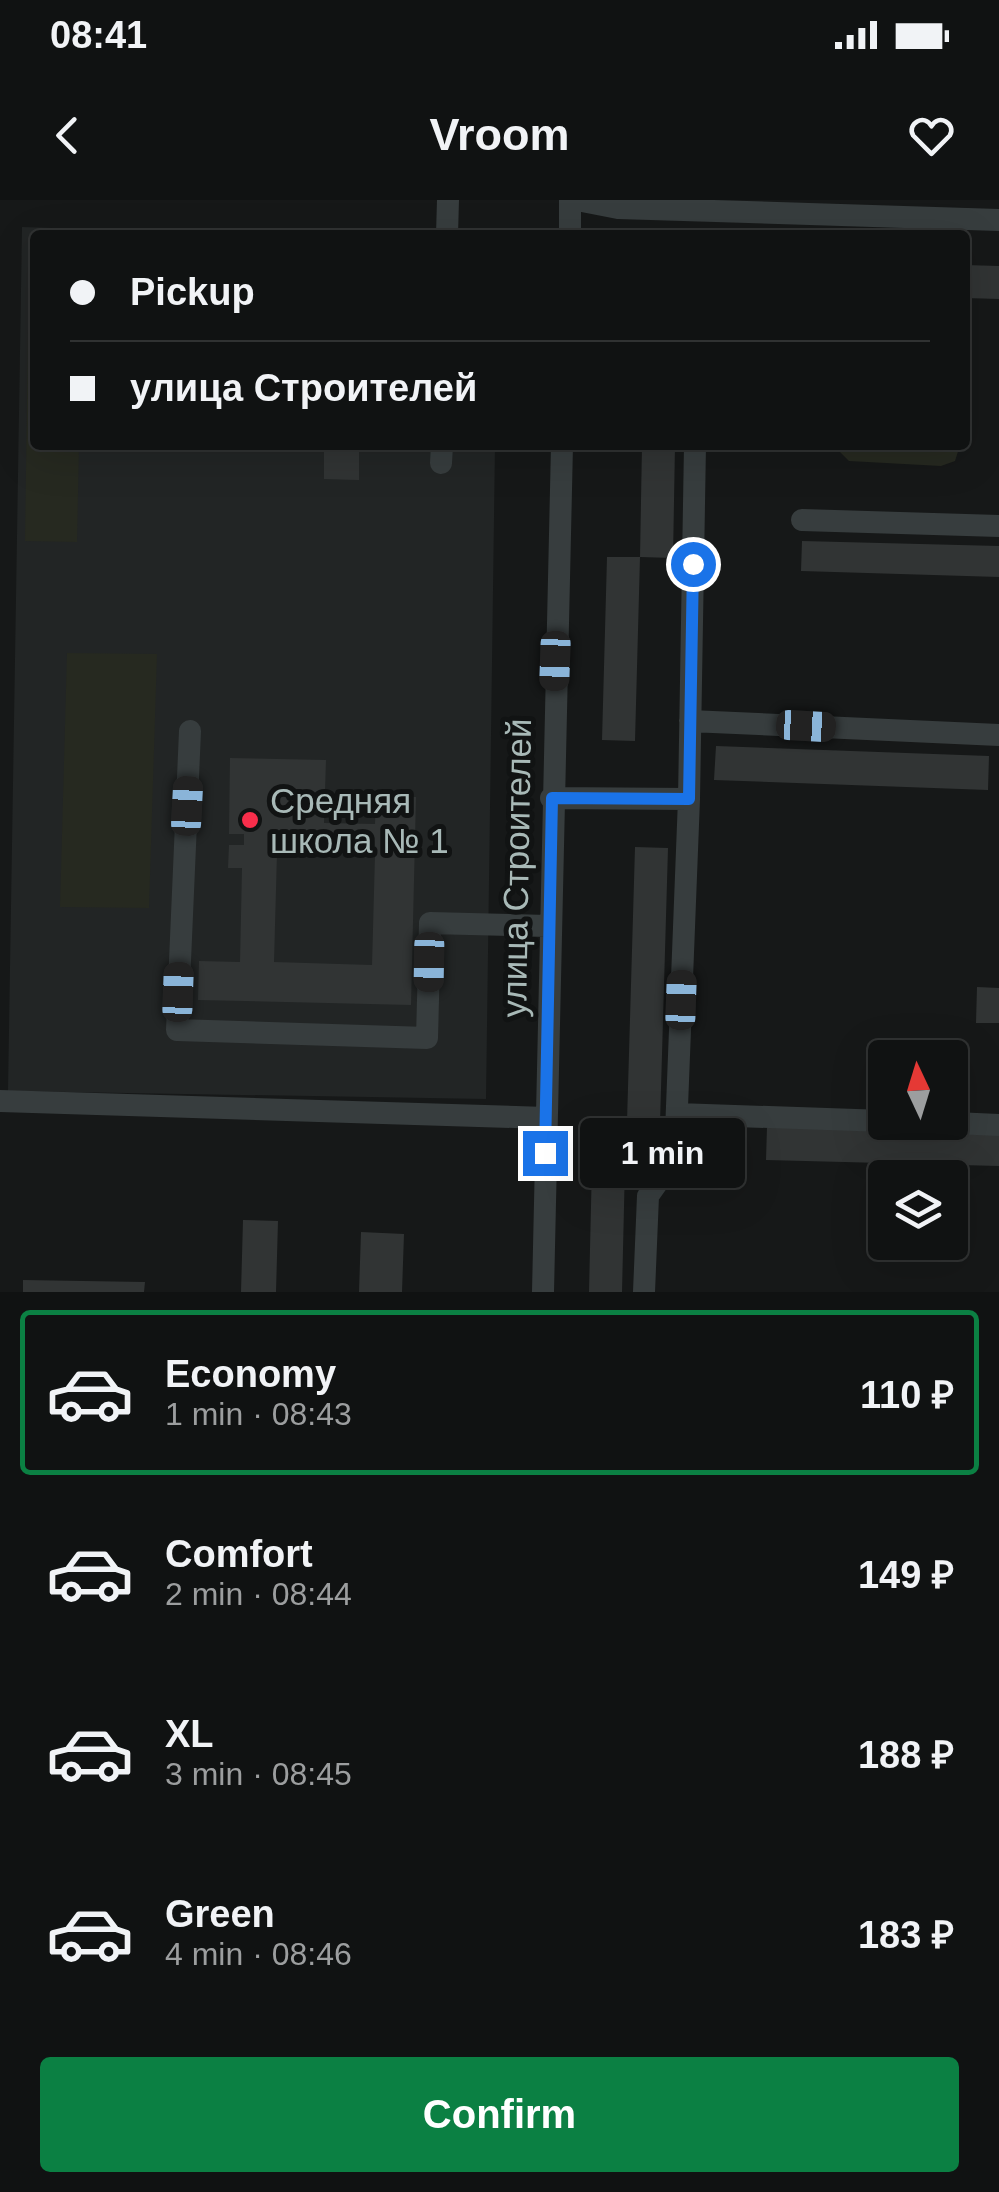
<!DOCTYPE html>
<html lang="en">
<head>
<meta charset="utf-8">
<style>
  body { margin:0; font-family:Helvetica,sans-serif; background:#1e2020; color:#f1f3f6; height:100vh; display:flex; flex-direction:column; font-size:38px; white-space:nowrap }
  * { box-sizing:border-box; margin:0 }
  p { font-size:32px; color:#9c9e9f }
  .icon { flex:none; width:55px; height:55px; fill:none; stroke:currentColor; stroke-width:2; stroke-linecap:round; stroke-linejoin:round }
  .map { position:relative; height:1092px; overflow:hidden }
  .panel { display:flex; flex-direction:column; background:#101212; flex:1 }
  .panel>* { flex:none }
  .hud { position:absolute; left:30px; top:30px; width:940px; height:220px; border-radius:10px; box-shadow:0 10px 40px #0002,0 0 0 2px #303232; display:grid; align-content:center; height:220px; padding:0 40px; background:#101212 }
  .needle { width:65px; rotate:356deg }
  .tools { position:absolute; left:868px; top:840px; display:grid; gap:20px }
  .tools a { display:grid; place-items:center; width:100px; height:100px; border-radius:10px; background:#101212; box-shadow:0 10px 40px #0002,0 0 0 2px #303232; font-size:50px }
  .end { position:absolute; width:45px; height:45px; margin:-22px; border:12px solid #1a73e8; background:#fff; box-shadow:0 0 0 5px #fff }
  .from { border-radius:50% }
  .bubble { position:absolute; height:70px; border-radius:10px; background:#101212; box-shadow:0 10px 40px #0002,0 0 0 2px #303232; font-size:32px; font-weight:700; line-height:70px; text-align:center }
  .car { position:absolute; width:30px; height:60px; margin:-30px -15px; border-radius:12px; box-shadow:0 0 8px 2px #0007; background:linear-gradient(#222 24%,#8ab4d8 0 40%,#222 0 76%,#8ab4d8 0 86%,#222 0) }
  .hud b { display:flex; align-items:center; gap:35px; height:95px; font-size:38px }
  .hud b+b { border-top:2px solid #303232 }
  .hud i { width:25px; height:25px; background:#f1f3f6 }
  ul { padding:18px 0 0; list-style:none }
  li { display:flex; align-items:center; gap:30px; height:165px; margin:0 20px 15px; padding:0 20px; border:5px solid transparent; border-radius:10px }
  li div { flex:1 }
  li b { display:block; font-size:38px }
  li em { font-style:normal; font-weight:700 }
  li.current { border-color:#0b8043 }
  li>.icon { width:90px; height:90px; stroke-width:1.5 }
  .button { display:flex; gap:20px; margin-top:auto; padding:20px 40px }
  .button a { flex:1; height:115px; border-radius:10px; background:#0b8043; color:#fff; font-size:40px; font-weight:700; line-height:115px; text-align:center }
  .status { display:flex; justify-content:space-between; align-items:center; height:70px; padding:0 50px; background:#101212; direction:ltr }
  .status svg { height:28px; fill:currentColor }
  header { display:flex; justify-content:space-between; align-items:center; height:130px; padding:0 40px; background:#101212; font-size:45px; font-weight:700 }
  .map>svg:first-child { display:block }
  .built { fill:#222525 }
  .green { fill:#262920 }
  .building { fill:#313434; fill-rule:evenodd }
  .lines { fill:none; stroke-linecap:round; stroke-linejoin:round }
  .minor { stroke:#373d3e; stroke-width:22 }
  .route { stroke:#1a73e8; stroke-width:12 }
  .poi-dot { fill:#f82e4b; stroke:#111313; stroke-width:4 }
  .labels { text-anchor:middle; dominant-baseline:central; stroke-width:10; stroke-linejoin:round; paint-order:stroke }
  .poi-label { font-size:35px; fill:#a8b9b7; stroke:#111313; text-anchor:start }
  .street-label { font-size:35px; fill:#a8b9b7; stroke:#111313 }
</style>
</head>
<body>
<div class="status"><b>08:41</b><svg viewBox="0 0 49 12"><path d="M0 12V9h3v3zM5 12V6h3v6zM10 12V3h3v9zM15 12V0h3v12zM26 1h20v11H26zM47 4h2v5h-2z"/></svg></div>
<header><svg class="icon" aria-label="back" viewBox="0 0 24 24"><path d="M15 5l-7 7 7 7"/></svg>Vroom<svg class="icon" aria-label="heart" viewBox="0 0 24 24"><path d="M12 20l-8-8c-3-5 5-10 8-4 3-6 11-1 8 4z"/></svg></header>
<div class="map">
<svg width="999" height="1092" viewBox="0 0 999 1092">
  <rect width="100%" height="100%" fill="#161818"/>
  <path class="built" d="M 22,27 L 260,35 L 35,35 L 35,245 L 495,245 L 486,899 L 8,891 Z"/>
  <path class="green" d="M 35,51 L 35,245 L 79,245 L 77,342 L 25,341 L 29,59 Z
    M 960,245 L 955,261 L 941,266 L 849,261 L 834,246 Z
    M 67,453 L 157,454 L 149,708 L 60,707 Z"/>
  <path class="building" d="M 965,65 L 999,66 L 999,99 L 965,98 Z
    M 324,245 L 359,245 L 359,280 L 324,279 Z
    M 642,245 L 675,245 L 673,358 L 640,357 Z
    M 802,341 L 999,346 L 999,377 L 801,371 Z
    M 607,357 L 640,357 L 635,541 L 602,540 Z
    M 716,546 L 989,556 L 988,590 L 714,580 Z
    M 230,558 L 326,560 L 324,623 L 375,624 L 376,597 L 416,597 L 411,805 L 198,800 L 199,761 L 240,762 L 242,668 L 228,668 L 229,645 L 244,645 L 244,634 L 229,634 ZM 277,653 L 375,655 L 372,765 L 274,762 Z
    M 635,647 L 668,648 L 660,923 L 627,922 Z
    M 977,787 L 999,788 L 999,823 L 976,823 Z
    M 593,921 L 626,922 L 622,1092 L 589,1092 Z
    M 767,927 L 999,932 L 999,966 L 766,960 Z
    M 243,1020 L 278,1021 L 276,1092 L 241,1092 Z
    M 361,1032 L 404,1034 L 402,1092 L 359,1092 Z
    M 23,1080 L 145,1082 L 144,1092 L 23,1092 Z"/>
  <g class="lines">
    <path class="minor" d="M 577,0 L 618,8 L 999,20
      M 447,35 L 448,0
      M 570,35 L 570,0
      M 441,263 L 442,245
      M 802,320 L 999,326
      M 690,521 L 999,535
      M 190,531 L 177,830 L 427,838 L 430,723 L 549,726
      M 551,598 L 689,599 L 695,245
      M 0,901 L 546,918
      M 677,914 L 885,921
      M 932,922 L 999,925
      M 543,1092 L 562,245
      M 644,1092 L 648,996 L 675,958 L 689,599"/>
  </g>
  <g class="lines">
    <path class="route" d="M 545,953 L 552,598 L 689,599 L 693,364"/>
  </g>
  <circle class="poi-dot" cx="250" cy="620" r="10"/>
  <g class="labels">
    <g class="poi-label">
      <text x="270" y="600">Средняя<tspan x="270" dy="40">школа № 1</tspan></text>
    </g>
    <g class="street-label">
      <text transform="translate(516 668) rotate(-89)">улица Строителей</text>
    </g>
  </g>
</svg>
<div class="tools">
<a><svg class="needle" viewBox="-14 -14 28 28"><path d="M0-13l5 13h-10z" fill="#e53935"/><path d="M0 13l5-13h-10z" fill="#9c9e9f"/></svg></a>
<a><svg class="icon" aria-label="layers" viewBox="0 0 24 24"><path d="M12 4l9 5-9 5-9-5zM3 14l9 5 9-5"/></svg></a>
</div>
<i class="end from" style="left:693px;top:364px"></i>
<i class="end" style="left:545px;top:953px"></i>
<div class="bubble" style="left:580px;top:918px;width:165px">1 min</div>
<i class="car" style="left:555px;top:461px;rotate:182deg"></i>
<i class="car" style="left:806px;top:526px;rotate:93deg"></i>
<i class="car" style="left:187px;top:606px;rotate:3deg"></i>
<i class="car" style="left:429px;top:762px;rotate:181deg"></i>
<i class="car" style="left:178px;top:792px;rotate:2deg"></i>
<i class="car" style="left:681px;top:800px;rotate:2deg"></i>
<div class="hud">
<b><i class="from"></i>Pickup</b>
<b><i></i>улица Строителей</b>
</div>
</div>
<section class="panel">
<ul>
<li class="current"><svg class="icon" aria-label="car" viewBox="0 0 24 24"><path d="M5 17H2v-5l4-1 3-4h7l3 4 3 1v5h-3M9 17h6M6 11h13"/><circle cx="7" cy="17" r="2"/><circle cx="17" cy="17" r="2"/></svg><div><b>Economy</b><p>1 min · 08:43</p></div><em>110 ₽</em></li>
<li><svg class="icon" aria-label="car" viewBox="0 0 24 24"><path d="M5 17H2v-5l4-1 3-4h7l3 4 3 1v5h-3M9 17h6M6 11h13"/><circle cx="7" cy="17" r="2"/><circle cx="17" cy="17" r="2"/></svg><div><b>Comfort</b><p>2 min · 08:44</p></div><em>149 ₽</em></li>
<li><svg class="icon" aria-label="car" viewBox="0 0 24 24"><path d="M5 17H2v-5l4-1 3-4h7l3 4 3 1v5h-3M9 17h6M6 11h13"/><circle cx="7" cy="17" r="2"/><circle cx="17" cy="17" r="2"/></svg><div><b>XL</b><p>3 min · 08:45</p></div><em>188 ₽</em></li>
<li><svg class="icon" aria-label="car" viewBox="0 0 24 24"><path d="M5 17H2v-5l4-1 3-4h7l3 4 3 1v5h-3M9 17h6M6 11h13"/><circle cx="7" cy="17" r="2"/><circle cx="17" cy="17" r="2"/></svg><div><b>Green</b><p>4 min · 08:46</p></div><em>183 ₽</em></li>
</ul>
<div class="button"><a>Confirm</a></div>
</section>
</body>
</html>
